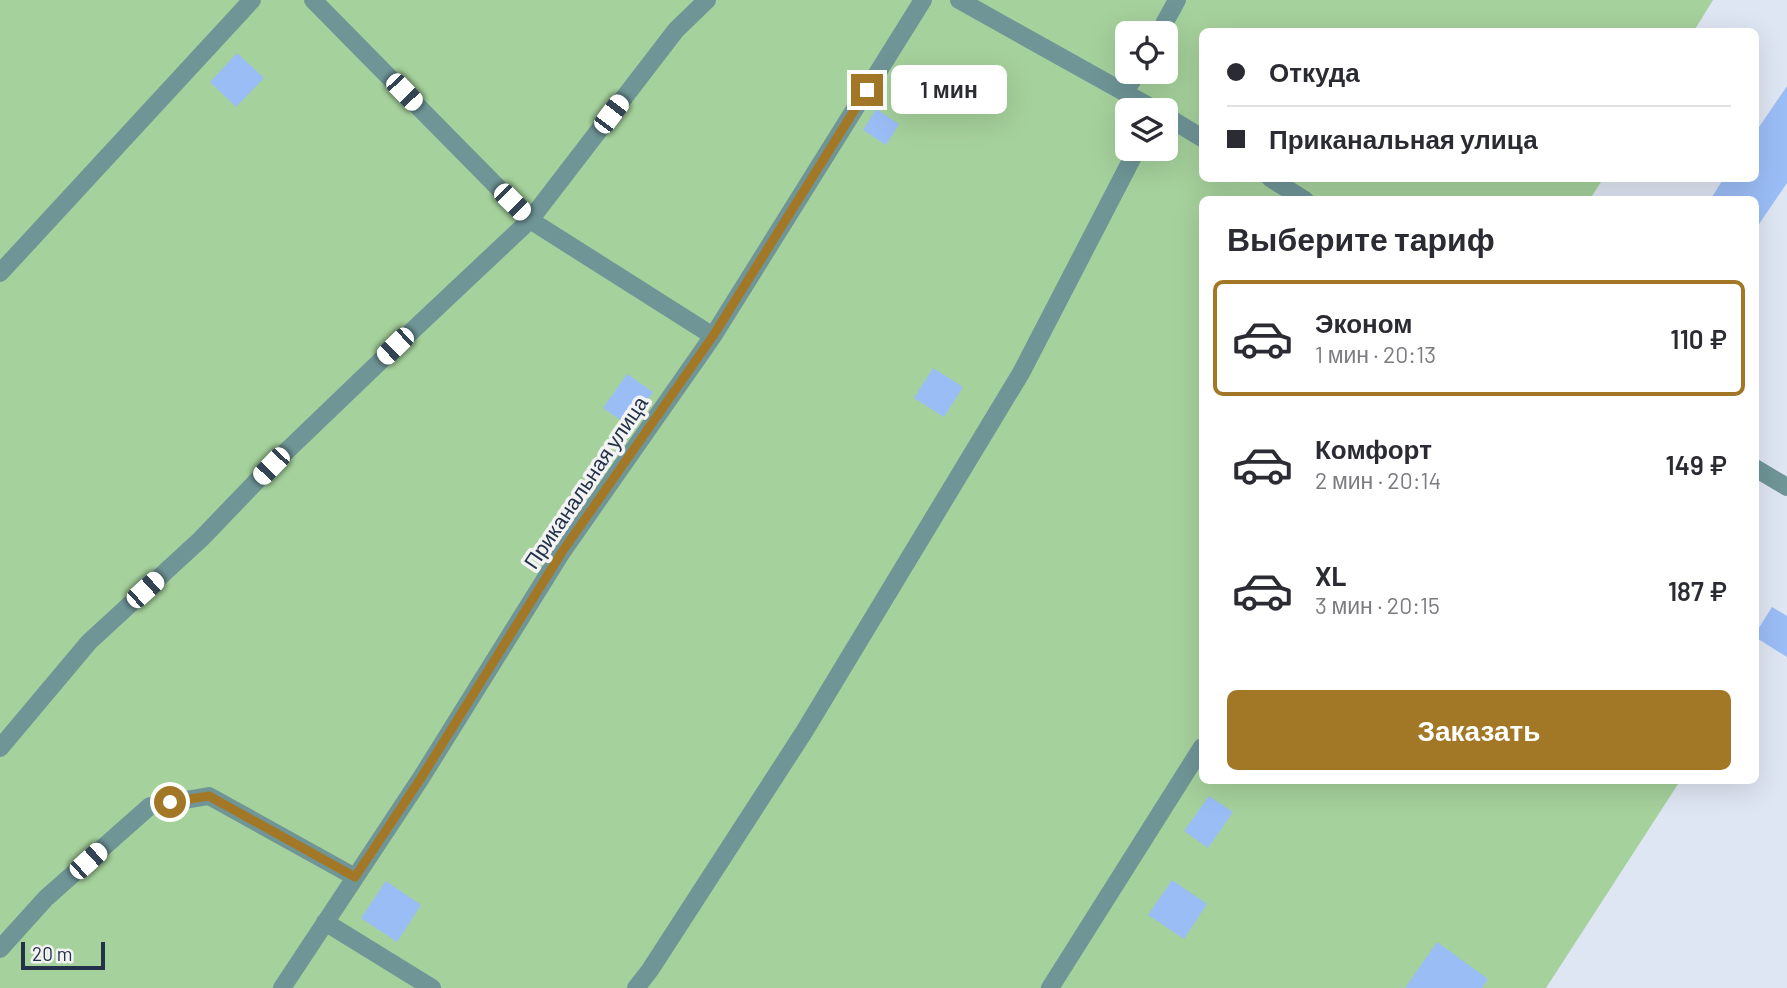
<!DOCTYPE html>
<html lang="ru">
<head>
<meta charset="utf-8">
<style>
  body { margin:0; font-family:Barlow,sans-serif; background:#f7f7f7; color:#2b2b33; height:100vh; display:flex; flex-direction:column; font-size:26px; white-space:nowrap }
  * { box-sizing:border-box; margin:0 }
  p { font-size:23px; color:#7c7c81 }
  .icon { flex:none; width:38px; height:38px; fill:none; stroke:currentColor; stroke-width:2; stroke-linecap:round; stroke-linejoin:round }
  .map { position:relative; flex:1; overflow:hidden }
  .details { position:absolute; left:1199px; top:196px; width:560px; height:588px; display:flex; flex-direction:column; background:#fff; border-radius:10px; box-shadow:0 7px 28px #0002 }
  .details>* { flex:none }
  .top-card { position:absolute; left:1199px; top:28px; width:560px; height:154px; border-radius:10px; box-shadow:0 7px 28px #0002; display:grid; align-content:center; height:154px; padding:0 28px; background:#fff }
  .buttons { position:absolute; left:1115px; top:21px; display:grid; gap:14px }
  .buttons a { display:grid; place-items:center; width:63px; height:63px; border-radius:10px; background:#fff; box-shadow:0 7px 28px #0002; font-size:35px }
  .scale { position:absolute; left:21px; bottom:18px; width:84px; box-sizing:border-box; padding-left:7px; border:4px solid #233249; border-top:0; font-size:19px; line-height:24px; white-space:nowrap; color:#233249; -webkit-text-stroke:5px #f3f3f3; paint-order:stroke }
  .end { position:absolute; width:32px; height:32px; margin:-16px; border:9px solid #a27827; background:#fff; box-shadow:0 0 0 4px #fff }
  .from { border-radius:50% }
  .bubble { position:absolute; height:49px; border-radius:10px; background:#fff; box-shadow:0 7px 28px #0002; font-size:23px; font-weight:600; line-height:49px; text-align:center }
  .car { position:absolute; width:21px; height:42px; margin:-21px -10px; border-radius:9px; box-shadow:0 0 5px 2px #0007; background:linear-gradient(#fff 24%,#345 0 40%,#fff 0 76%,#345 0 86%,#fff 0) }
  .top-card b { display:flex; align-items:center; gap:24px; height:66px; font-size:26px }
  .top-card b+b { border-top:2px solid #e1e1e2 }
  .top-card i { width:18px; height:18px; background:#2b2b33 }
  ul { padding:0; list-style:none }
  li { display:flex; align-items:center; gap:21px; height:116px; margin:0 14px 10px; padding:0 14px; border:4px solid transparent; border-radius:10px }
  li div { flex:1 }
  li b { display:block; font-size:26px }
  li em { font-style:normal; font-weight:600 }
  li.selected { border-color:#a27827 }
  li>.icon { width:63px; height:63px; stroke-width:1.5 }
  h2 { padding:0 28px; font-size:32px; line-height:84px }
  .action { display:flex; gap:14px; margin-top:auto; padding:14px 28px }
  .action a { flex:1; height:80px; border-radius:10px; background:#a27827; color:#fff; font-size:28px; font-weight:600; line-height:80px; text-align:center }
  .map>svg:first-child { display:block }
  .green { fill:#a5d19c; fill-rule:evenodd }
  .building { fill:#9bbdf6 }
  .lines { fill:none; stroke-linecap:round; stroke-linejoin:round }
  .minor { stroke:#6f9597; stroke-width:18 }
  .route { stroke:#a27827; stroke-width:9 }
  .labels { text-anchor:middle; dominant-baseline:central; stroke-width:7; stroke-linejoin:round; paint-order:stroke }
  .street-label { font-size:21px; fill:#233249; stroke:#f3f3f3 }
</style>
</head>
<body>
<div class="map">
<svg width="1787" height="988" viewBox="0 0 1787 988">
  <rect width="100%" height="100%" fill="#dfe6f3"/>
  <path class="green" d="M 0,0 L 1713,0 L 1694,31 L 1202,32 L 1202,178 L 1603,179 L 1590,199 L 1202,200 L 1202,780 L 1680,781 L 1546,988 L 0,988 ZM 1127,33 L 1166,33 L 1166,72 L 1127,72 ZM 1127,110 L 1166,110 L 1166,149 L 1127,149 Z"/>
  <path class="building" d="M 237,53 L 264,78 L 236,107 L 210,82 Z
    M 1787,86 L 1787,183 L 1755,230 L 1755,200 L 1710,200 L 1724,178 L 1755,178 L 1755,133 Z
    M 876,109 L 899,124 L 886,145 L 863,130 Z
    M 933,368 L 963,387 L 944,417 L 914,398 Z
    M 627,374 L 653,392 L 629,426 L 603,408 Z
    M 1772,607 L 1787,616 L 1787,657 L 1755,637 L 1755,634 Z
    M 1209,796 L 1233,812 L 1208,848 L 1184,831 Z
    M 1172,880 L 1207,904 L 1184,939 L 1148,915 Z
    M 386,881 L 421,905 L 397,942 L 361,918 Z
    M 1437,942 L 1488,979 L 1482,988 L 1405,988 Z"/>
  <g class="lines">
    <path class="minor" d="M 313,0 L 530,220 L 713,336
      M 959,0 L 1156,110
      M 1159,33 L 1177,0
      M 1125,92 L 1137,72
      M 1166,116 L 1202,138
      M 1270,178 L 1305,200
      M 0,273 L 252,0
      M 1755,468 L 1787,487
      M 0,748 L 89,642 L 201,539 L 271,466 L 395,347 L 530,220 L 676,30 L 707,0
      M 325,922 L 432,988
      M 0,949 L 46,898 L 150,806 L 209,796 L 355,877
      M 282,988 L 421,778 L 562,552 L 713,336 L 923,0
      M 636,988 L 650,970 L 804,732 L 1021,373 L 1137,149
      M 1050,988 L 1202,747"/>
  </g>
  <g class="lines">
    <path class="route" d="M 170,802 L 209,796 L 355,877 L 421,778 L 562,552 L 713,336 L 867,90"/>
  </g>
  <g class="labels">
    <g class="street-label">
      <text transform="translate(585 482) rotate(-56)">Приканальная улица</text>
    </g>
  </g>
</svg>
<div class="buttons">
<a><svg class="icon" aria-label="locate" viewBox="0 0 24 24"><circle cx="12" cy="12" r="6"/><path d="M12 2v4M12 18v4M2 12h4M18 12h4"/></svg></a>
<a><svg class="icon" aria-label="layers" viewBox="0 0 24 24"><path d="M12 4l9 5-9 5-9-5zM3 14l9 5 9-5"/></svg></a>
</div>
<div class="scale">20 m</div>
<i class="end from" style="left:170px;top:802px"></i>
<i class="end" style="left:867px;top:90px"></i>
<div class="bubble" style="left:891px;top:65px;width:116px">1 мин</div>
<i class="car" style="left:404px;top:92px;rotate:136deg"></i>
<i class="car" style="left:611px;top:114px;rotate:37deg"></i>
<i class="car" style="left:512px;top:202px;rotate:135deg"></i>
<i class="car" style="left:395px;top:346px;rotate:226deg"></i>
<i class="car" style="left:271px;top:466px;rotate:224deg"></i>
<i class="car" style="left:145px;top:590px;rotate:48deg"></i>
<i class="car" style="left:88px;top:861px;rotate:48deg"></i>
<div class="top-card">
<b><i class="from"></i>Откуда</b>
<b><i></i>Приканальная улица</b>
</div>
<section class="details">
<h2>Выберите тариф</h2>
<ul>
<li class="selected"><svg class="icon" aria-label="car" viewBox="0 0 24 24"><path d="M5 17H2v-5l4-1 3-4h7l3 4 3 1v5h-3M9 17h6M6 11h13"/><circle cx="7" cy="17" r="2"/><circle cx="17" cy="17" r="2"/></svg><div><b>Эконом</b><p>1 мин · 20:13</p></div><em>110 ₽</em></li>
<li><svg class="icon" aria-label="car" viewBox="0 0 24 24"><path d="M5 17H2v-5l4-1 3-4h7l3 4 3 1v5h-3M9 17h6M6 11h13"/><circle cx="7" cy="17" r="2"/><circle cx="17" cy="17" r="2"/></svg><div><b>Комфорт</b><p>2 мин · 20:14</p></div><em>149 ₽</em></li>
<li><svg class="icon" aria-label="car" viewBox="0 0 24 24"><path d="M5 17H2v-5l4-1 3-4h7l3 4 3 1v5h-3M9 17h6M6 11h13"/><circle cx="7" cy="17" r="2"/><circle cx="17" cy="17" r="2"/></svg><div><b>XL</b><p>3 мин · 20:15</p></div><em>187 ₽</em></li>
</ul>
<div class="action"><a>Заказать</a></div>
</section>
</div>
</body>
</html>
